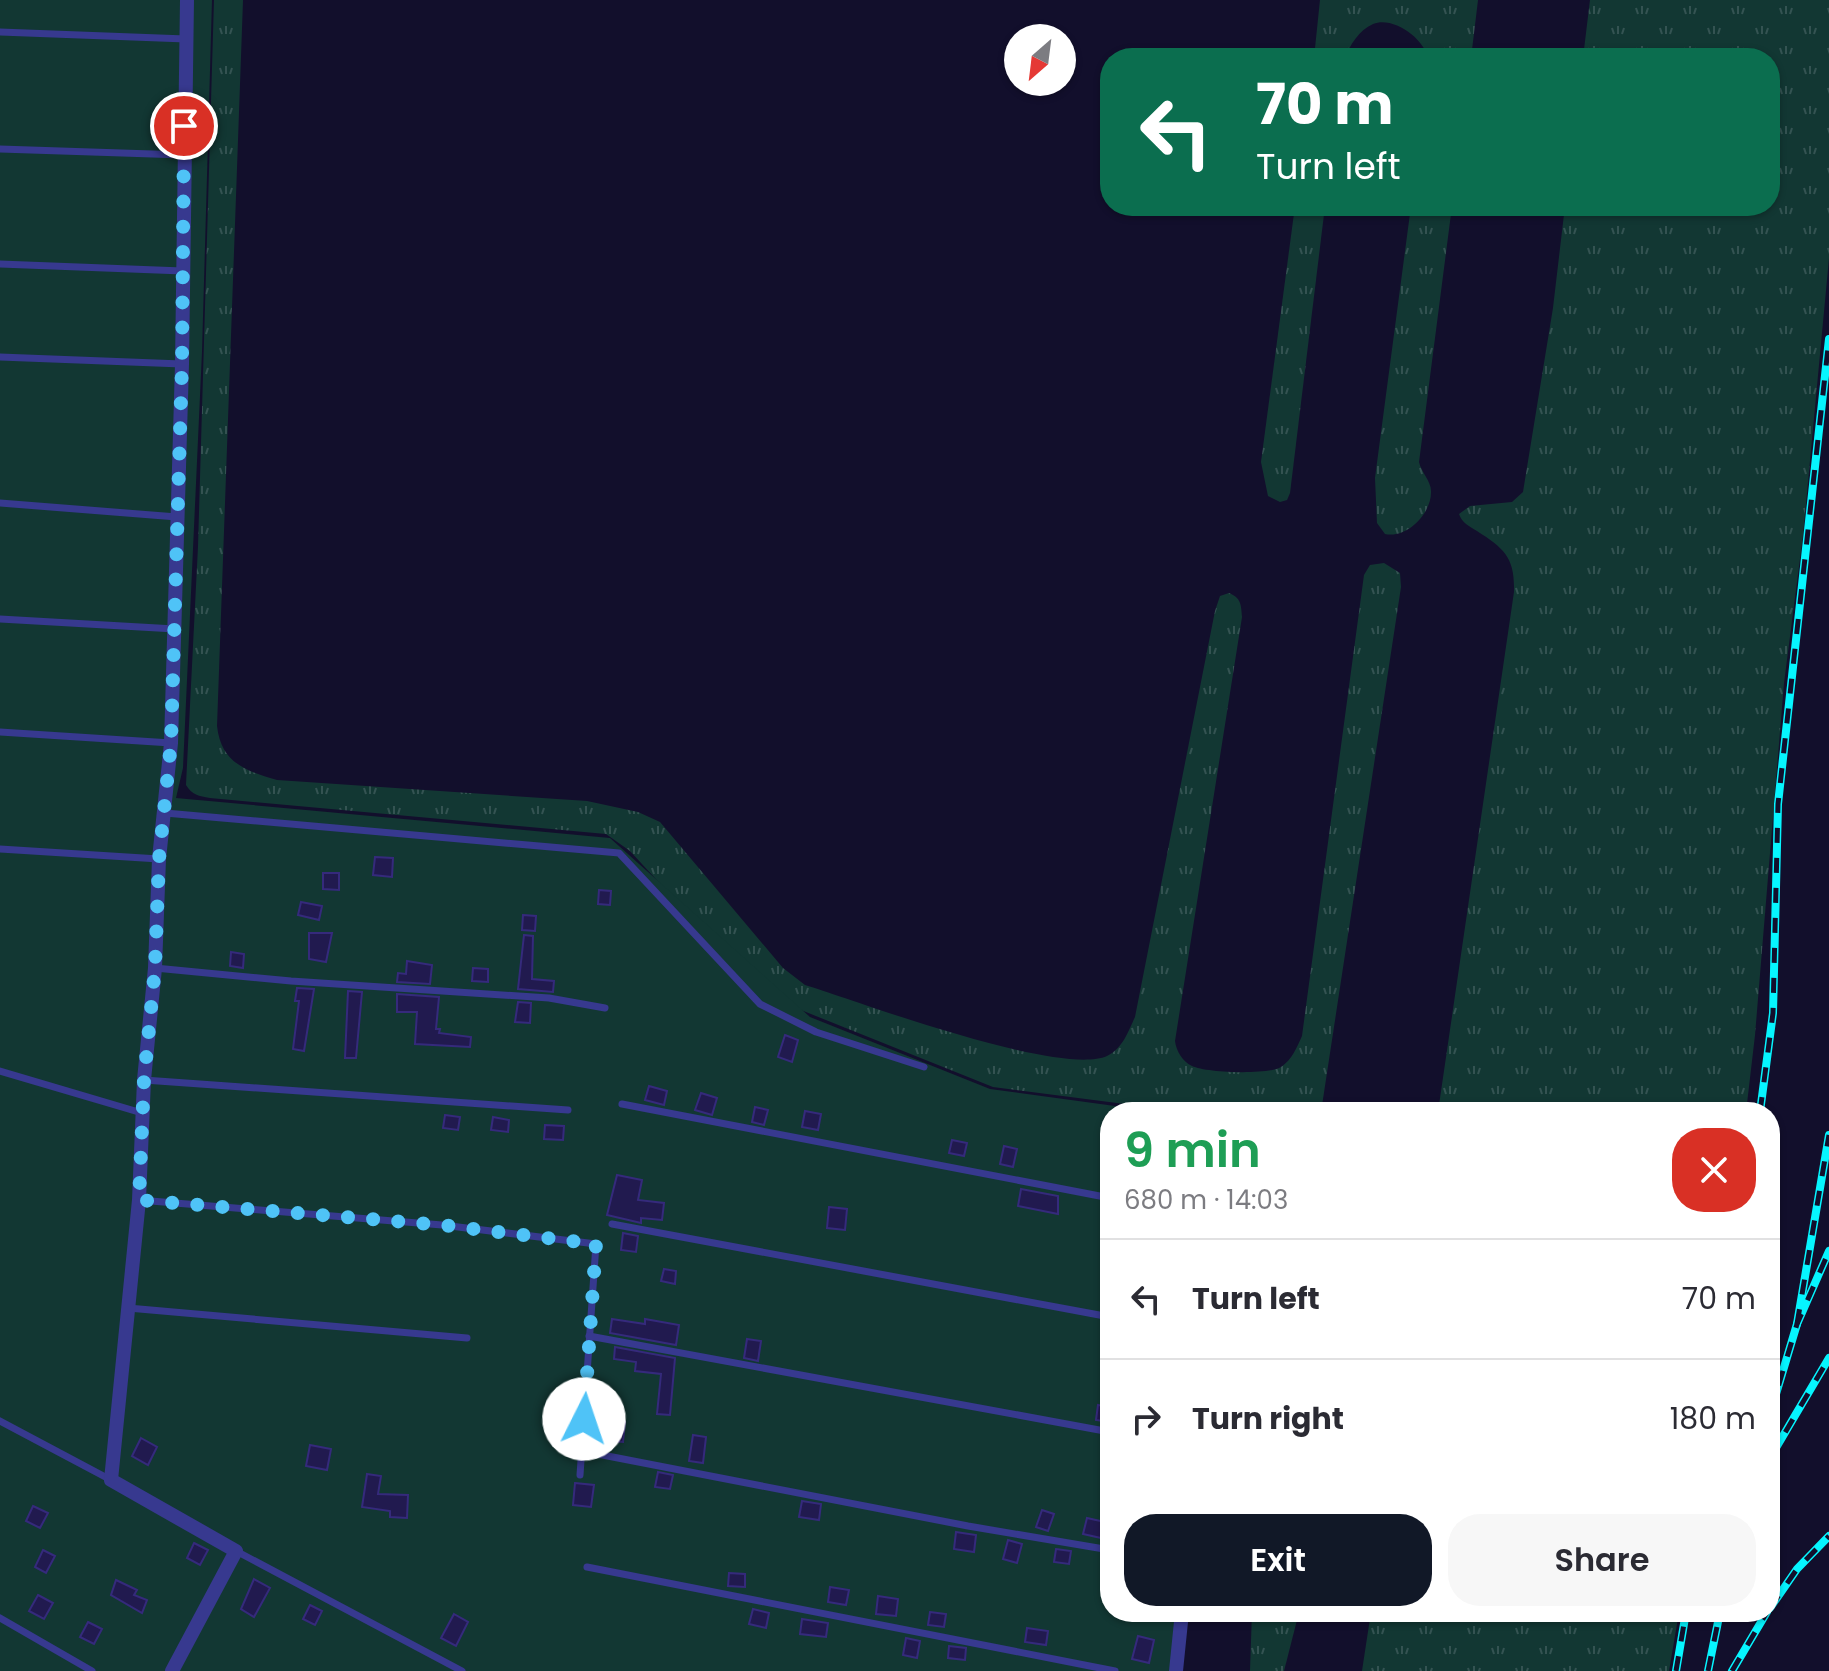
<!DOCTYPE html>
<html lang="en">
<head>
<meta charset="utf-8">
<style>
	:root { --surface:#fff; --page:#f7f7f7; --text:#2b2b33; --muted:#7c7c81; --line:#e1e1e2; --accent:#111827 }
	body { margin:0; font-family:Poppins,sans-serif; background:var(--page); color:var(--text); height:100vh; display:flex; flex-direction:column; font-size:30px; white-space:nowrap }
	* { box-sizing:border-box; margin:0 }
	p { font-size:26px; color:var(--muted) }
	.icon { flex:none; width:44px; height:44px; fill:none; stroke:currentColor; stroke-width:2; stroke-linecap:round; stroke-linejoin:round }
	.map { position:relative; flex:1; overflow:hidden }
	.drawer { position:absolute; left:1100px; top:1102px; width:680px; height:520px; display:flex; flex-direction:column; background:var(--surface); border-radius:32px; box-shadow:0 2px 6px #0004 }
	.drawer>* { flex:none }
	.banner { position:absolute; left:1100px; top:48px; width:680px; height:168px; border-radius:32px; box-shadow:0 2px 6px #0004; background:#0b6e4f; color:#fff; overflow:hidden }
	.needle { width:52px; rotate:208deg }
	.fabs { position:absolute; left:1004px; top:24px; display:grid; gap:16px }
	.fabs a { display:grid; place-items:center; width:72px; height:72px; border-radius:50%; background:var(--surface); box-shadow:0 2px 6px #0004; font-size:40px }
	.pin { position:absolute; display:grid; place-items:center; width:68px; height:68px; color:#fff; margin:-34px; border:4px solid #fff; border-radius:50%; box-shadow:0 2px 8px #0007 }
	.me { position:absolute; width:88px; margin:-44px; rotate:4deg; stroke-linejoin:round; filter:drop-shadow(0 0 6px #0008) }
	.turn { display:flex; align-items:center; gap:28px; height:168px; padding:0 24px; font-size:36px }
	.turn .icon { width:104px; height:104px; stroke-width:2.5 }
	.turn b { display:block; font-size:56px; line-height:68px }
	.round { display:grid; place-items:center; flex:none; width:84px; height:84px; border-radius:32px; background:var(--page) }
	.head { display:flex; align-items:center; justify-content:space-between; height:136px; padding:0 24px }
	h1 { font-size:48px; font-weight:600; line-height:60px; color:#1e9e55 }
	.button { display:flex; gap:16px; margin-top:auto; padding:16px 24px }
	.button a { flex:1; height:92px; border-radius:32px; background:var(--accent); color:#fff; font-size:32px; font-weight:600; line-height:92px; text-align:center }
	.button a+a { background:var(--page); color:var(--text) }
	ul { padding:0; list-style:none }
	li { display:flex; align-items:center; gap:24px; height:120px; padding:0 24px; border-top:2px solid var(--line) }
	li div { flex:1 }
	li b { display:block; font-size:30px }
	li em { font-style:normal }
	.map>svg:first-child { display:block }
</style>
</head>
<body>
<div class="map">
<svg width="1829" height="1671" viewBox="0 0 1829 1671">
	<defs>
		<pattern id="grass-tufts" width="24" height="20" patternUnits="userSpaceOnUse" patternTransform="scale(2)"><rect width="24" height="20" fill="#123733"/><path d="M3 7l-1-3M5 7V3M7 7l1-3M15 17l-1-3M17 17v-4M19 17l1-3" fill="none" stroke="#345352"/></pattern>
	</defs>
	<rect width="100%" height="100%" fill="#120f2c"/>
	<g fill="url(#grass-tufts)">
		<path d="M 214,0 L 243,0 L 217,726 C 221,763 246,771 277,780 L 587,801 L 638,812 L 660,822 L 783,968 L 805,985 C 860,1002 1060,1077 1107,1056 C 1123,1048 1128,1032 1135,1017 L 1215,611 L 1220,596 L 1229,593 C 1241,598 1241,604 1242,617 L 1175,1041 C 1176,1051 1183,1062 1192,1066 C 1206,1073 1269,1075 1281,1067 C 1292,1060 1297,1047 1302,1036 L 1364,575 L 1370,565 L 1384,563 L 1400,573 L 1401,587 L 1321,1112 L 1187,1112 L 993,1087 L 801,1010 L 749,980 L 630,851 L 606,834 L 210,798 C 199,796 192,795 186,785 L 198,547 Z"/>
		<path d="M 1320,0 L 1478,0 L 1471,58 L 1428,58 C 1424,39 1394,16 1373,24 C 1359,30 1350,45 1345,58 L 1314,58 Z"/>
		<path d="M 1590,0 L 1829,0 L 1829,258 L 1803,535 L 1784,683 L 1755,1035 L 1746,1112 L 1438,1112 L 1514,592 C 1515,558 1505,549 1477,531 C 1469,526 1462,523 1459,514 L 1470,506 L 1512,502 L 1523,492 L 1553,308 L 1565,206 L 1770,206 L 1770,58 L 1583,58 Z"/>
		<polygon points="1295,206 1325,206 1290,493 1287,500 1280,502 1268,496 1261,462"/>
		<path d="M 1411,206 L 1452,206 L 1419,462 C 1421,472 1431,481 1431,491 C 1432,513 1407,539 1385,534 L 1377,523 L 1375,478 Z"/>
		<polygon points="1252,1612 1299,1612 1284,1671 1250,1671"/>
		<polygon points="1371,1612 1679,1612 1669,1671 1362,1671"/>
	</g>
	<polygon fill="#123733" points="0,0 212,0 202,352 183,768 176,798 610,838 810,1017 990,1089 1159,1112 1110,1112 1110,1612 1186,1612 1176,1671 0,1671"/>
	<g fill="#211a4f" stroke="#352a7c" stroke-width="2">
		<polygon points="375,857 393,858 392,877 373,875"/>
		<polygon points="323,873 339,873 339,890 323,889"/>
		<polygon points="599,890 611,891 610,905 598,904"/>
		<polygon points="301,902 322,906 319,920 298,915"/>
		<polygon points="523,915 536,916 535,931 522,930"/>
		<polygon points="309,933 332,933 326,962 309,959"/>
		<polygon points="524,935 533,936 532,979 554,981 553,992 518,989"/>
		<polygon points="231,952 244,954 243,968 230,966"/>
		<polygon points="407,961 432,965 430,984 397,982 398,973 406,974"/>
		<polygon points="473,968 488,969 488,982 472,981"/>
		<polygon points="297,988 314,989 304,1051 293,1049 299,1001 295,1001"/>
		<polygon points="348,991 362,992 356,1058 345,1058"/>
		<polygon points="397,994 439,997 436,1029 440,1029 439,1033 471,1037 470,1047 415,1044 417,1012 397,1012"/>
		<polygon points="518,1002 531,1003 530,1023 515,1022"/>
		<polygon points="785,1035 798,1040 792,1062 778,1057"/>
		<polygon points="649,1086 667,1091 664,1105 645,1100"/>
		<polygon points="701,1093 717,1098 712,1115 695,1110"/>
		<polygon points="755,1107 768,1110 764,1125 752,1122"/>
		<polygon points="805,1111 821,1114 818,1130 802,1127"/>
		<polygon points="445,1115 460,1117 458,1130 443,1128"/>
		<polygon points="493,1117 509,1120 508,1132 491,1130"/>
		<polygon points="545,1125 564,1126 563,1140 544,1139"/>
		<polygon points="952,1140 967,1143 964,1156 949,1153"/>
		<polygon points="1004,1146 1017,1149 1013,1167 1000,1164"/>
		<polygon points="617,1175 642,1180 638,1200 664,1203 662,1220 641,1218 641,1223 607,1215"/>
		<polygon points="1021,1189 1058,1196 1058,1214 1018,1206"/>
		<polygon points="829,1207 847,1209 845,1230 827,1228"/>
		<polygon points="623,1233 638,1236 636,1252 621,1250"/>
		<polygon points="664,1269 676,1271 675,1284 661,1281"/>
		<polygon points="612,1319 645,1324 645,1319 679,1325 676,1345 610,1333"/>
		<polygon points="747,1339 761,1341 758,1361 744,1358"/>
		<polygon points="615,1347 675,1358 670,1415 657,1414 661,1374 635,1371 636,1362 614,1359"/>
		<polygon points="1098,1405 1110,1407 1110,1422 1096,1420"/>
		<polygon points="612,1421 625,1422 623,1442 610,1441"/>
		<polygon points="693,1435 706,1437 703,1463 689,1461"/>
		<polygon points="141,1438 157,1447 148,1465 132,1456"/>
		<polygon points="310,1445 331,1449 327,1470 306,1466"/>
		<polygon points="658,1472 673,1475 670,1489 655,1487"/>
		<polygon points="367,1474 381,1476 378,1494 408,1495 407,1518 390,1517 390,1511 362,1507"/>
		<polygon points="575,1483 594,1485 591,1507 573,1505"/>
		<polygon points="802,1501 821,1504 819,1520 799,1517"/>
		<polygon points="33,1506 48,1513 40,1528 26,1521"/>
		<polygon points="1042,1510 1054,1514 1048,1531 1036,1527"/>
		<polygon points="1087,1518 1105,1522 1101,1538 1083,1534"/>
		<polygon points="956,1532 976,1535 974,1552 954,1549"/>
		<polygon points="1008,1540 1022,1544 1017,1563 1003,1559"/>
		<polygon points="194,1543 208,1550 200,1565 187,1558"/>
		<polygon points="1056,1549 1071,1551 1069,1564 1054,1562"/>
		<polygon points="43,1550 55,1556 46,1573 35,1567"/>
		<polygon points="729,1573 745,1574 745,1587 728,1586"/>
		<polygon points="254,1579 270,1588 254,1617 241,1609"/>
		<polygon points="116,1580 137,1590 134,1595 147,1600 142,1613 111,1595"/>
		<polygon points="830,1587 849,1590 846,1605 828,1602"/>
		<polygon points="38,1595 53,1603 44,1619 29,1611"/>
		<polygon points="878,1596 898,1599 896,1616 876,1614"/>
		<polygon points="310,1605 322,1611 315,1625 303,1619"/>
		<polygon points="753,1609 769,1613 766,1628 749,1624"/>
		<polygon points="930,1612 946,1614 944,1627 928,1625"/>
		<polygon points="454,1614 468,1622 456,1646 441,1638"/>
		<polygon points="802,1619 828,1623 826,1637 800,1634"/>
		<polygon points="88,1622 102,1629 94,1644 80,1637"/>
		<polygon points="1027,1628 1048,1631 1046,1645 1025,1642"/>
		<polygon points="1138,1636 1154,1640 1149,1663 1132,1659"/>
		<polygon points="906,1638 920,1641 917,1658 903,1655"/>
		<polygon points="949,1646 966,1648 965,1660 948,1658"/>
	</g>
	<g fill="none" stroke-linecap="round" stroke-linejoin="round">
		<g stroke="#37398f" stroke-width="7">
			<polyline points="0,32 186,39"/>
			<polyline points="0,149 183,155"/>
			<polyline points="0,264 183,271"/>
			<polyline points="0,357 182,364"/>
			<polyline points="0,503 177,517"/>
			<polyline points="0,619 175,629"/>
			<polyline points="0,732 171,743"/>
			<polyline points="165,813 619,853 760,1004 816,1032 924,1067"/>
			<polyline points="0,849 159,859"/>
			<polyline points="155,968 291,981 549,998 605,1008"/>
			<polyline points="0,1071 142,1113"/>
			<polyline points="144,1080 568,1110"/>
			<polyline points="622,1104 1110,1198"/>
			<polyline points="139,1200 442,1225 596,1244 580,1475"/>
			<polyline points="612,1224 1110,1317"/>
			<polyline points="128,1308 467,1338"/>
			<polyline points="589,1336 1110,1432"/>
			<polyline points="0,1421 111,1480"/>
			<polyline points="587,1452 968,1526 1110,1550"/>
			<polyline points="236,1551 462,1671"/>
			<polyline points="587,1567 1115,1671"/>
			<polyline points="0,1618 92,1671"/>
		</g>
		<g stroke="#37398f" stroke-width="14">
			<polyline points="172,1671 236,1551 111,1480 139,1200 144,1080 155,968 159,859 171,743 182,364 187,0"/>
			<polyline points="1176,1671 1182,1612"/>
		</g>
		<defs>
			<g id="rail">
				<polyline points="1760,1112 1773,1013 1778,804 1829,339"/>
				<polyline points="1797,1324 1829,1135"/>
				<polyline points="1770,1414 1797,1324 1829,1251"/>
				<polyline points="1770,1458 1829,1358"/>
				<polyline points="1770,1608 1797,1569 1829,1536"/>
				<polyline points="1676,1671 1686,1612"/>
				<polyline points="1708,1671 1720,1612"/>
				<polyline points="1732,1671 1767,1612"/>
			</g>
		</defs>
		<use href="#rail" stroke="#06f5ff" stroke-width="8"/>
		<use href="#rail" stroke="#120f2c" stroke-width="5" stroke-dasharray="15" stroke-linecap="butt"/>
	</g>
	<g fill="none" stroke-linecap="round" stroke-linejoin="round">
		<polyline stroke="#4fc3f7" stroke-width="14" stroke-dasharray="0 25.2" points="184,126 182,364 171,743 159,859 155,968 144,1080 139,1200 442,1225 596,1244 584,1419"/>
	</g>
</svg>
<div class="fabs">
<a><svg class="needle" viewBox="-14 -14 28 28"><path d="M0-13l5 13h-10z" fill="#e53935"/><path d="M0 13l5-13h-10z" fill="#7c7c81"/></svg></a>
</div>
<div class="pin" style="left:184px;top:126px;background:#d93025"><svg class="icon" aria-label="arrive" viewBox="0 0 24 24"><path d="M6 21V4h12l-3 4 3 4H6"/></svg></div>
<svg class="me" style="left:584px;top:1419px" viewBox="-20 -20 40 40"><circle r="19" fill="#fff"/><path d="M0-13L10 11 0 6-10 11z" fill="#4fc3f7"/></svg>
<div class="banner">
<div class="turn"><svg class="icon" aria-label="left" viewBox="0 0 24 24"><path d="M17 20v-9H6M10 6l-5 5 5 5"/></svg><div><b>70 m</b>Turn left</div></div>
</div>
<section class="drawer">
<div class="head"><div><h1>9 min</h1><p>680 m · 14:03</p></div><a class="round" style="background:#d93025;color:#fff"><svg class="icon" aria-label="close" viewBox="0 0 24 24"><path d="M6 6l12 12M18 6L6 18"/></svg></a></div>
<ul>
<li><svg class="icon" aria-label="left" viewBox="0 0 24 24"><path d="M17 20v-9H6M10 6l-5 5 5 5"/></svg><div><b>Turn left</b></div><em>70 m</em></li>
<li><svg class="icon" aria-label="right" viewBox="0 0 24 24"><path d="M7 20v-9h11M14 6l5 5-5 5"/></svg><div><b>Turn right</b></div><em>180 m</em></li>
</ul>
<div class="button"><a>Exit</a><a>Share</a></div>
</section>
</div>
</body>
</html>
